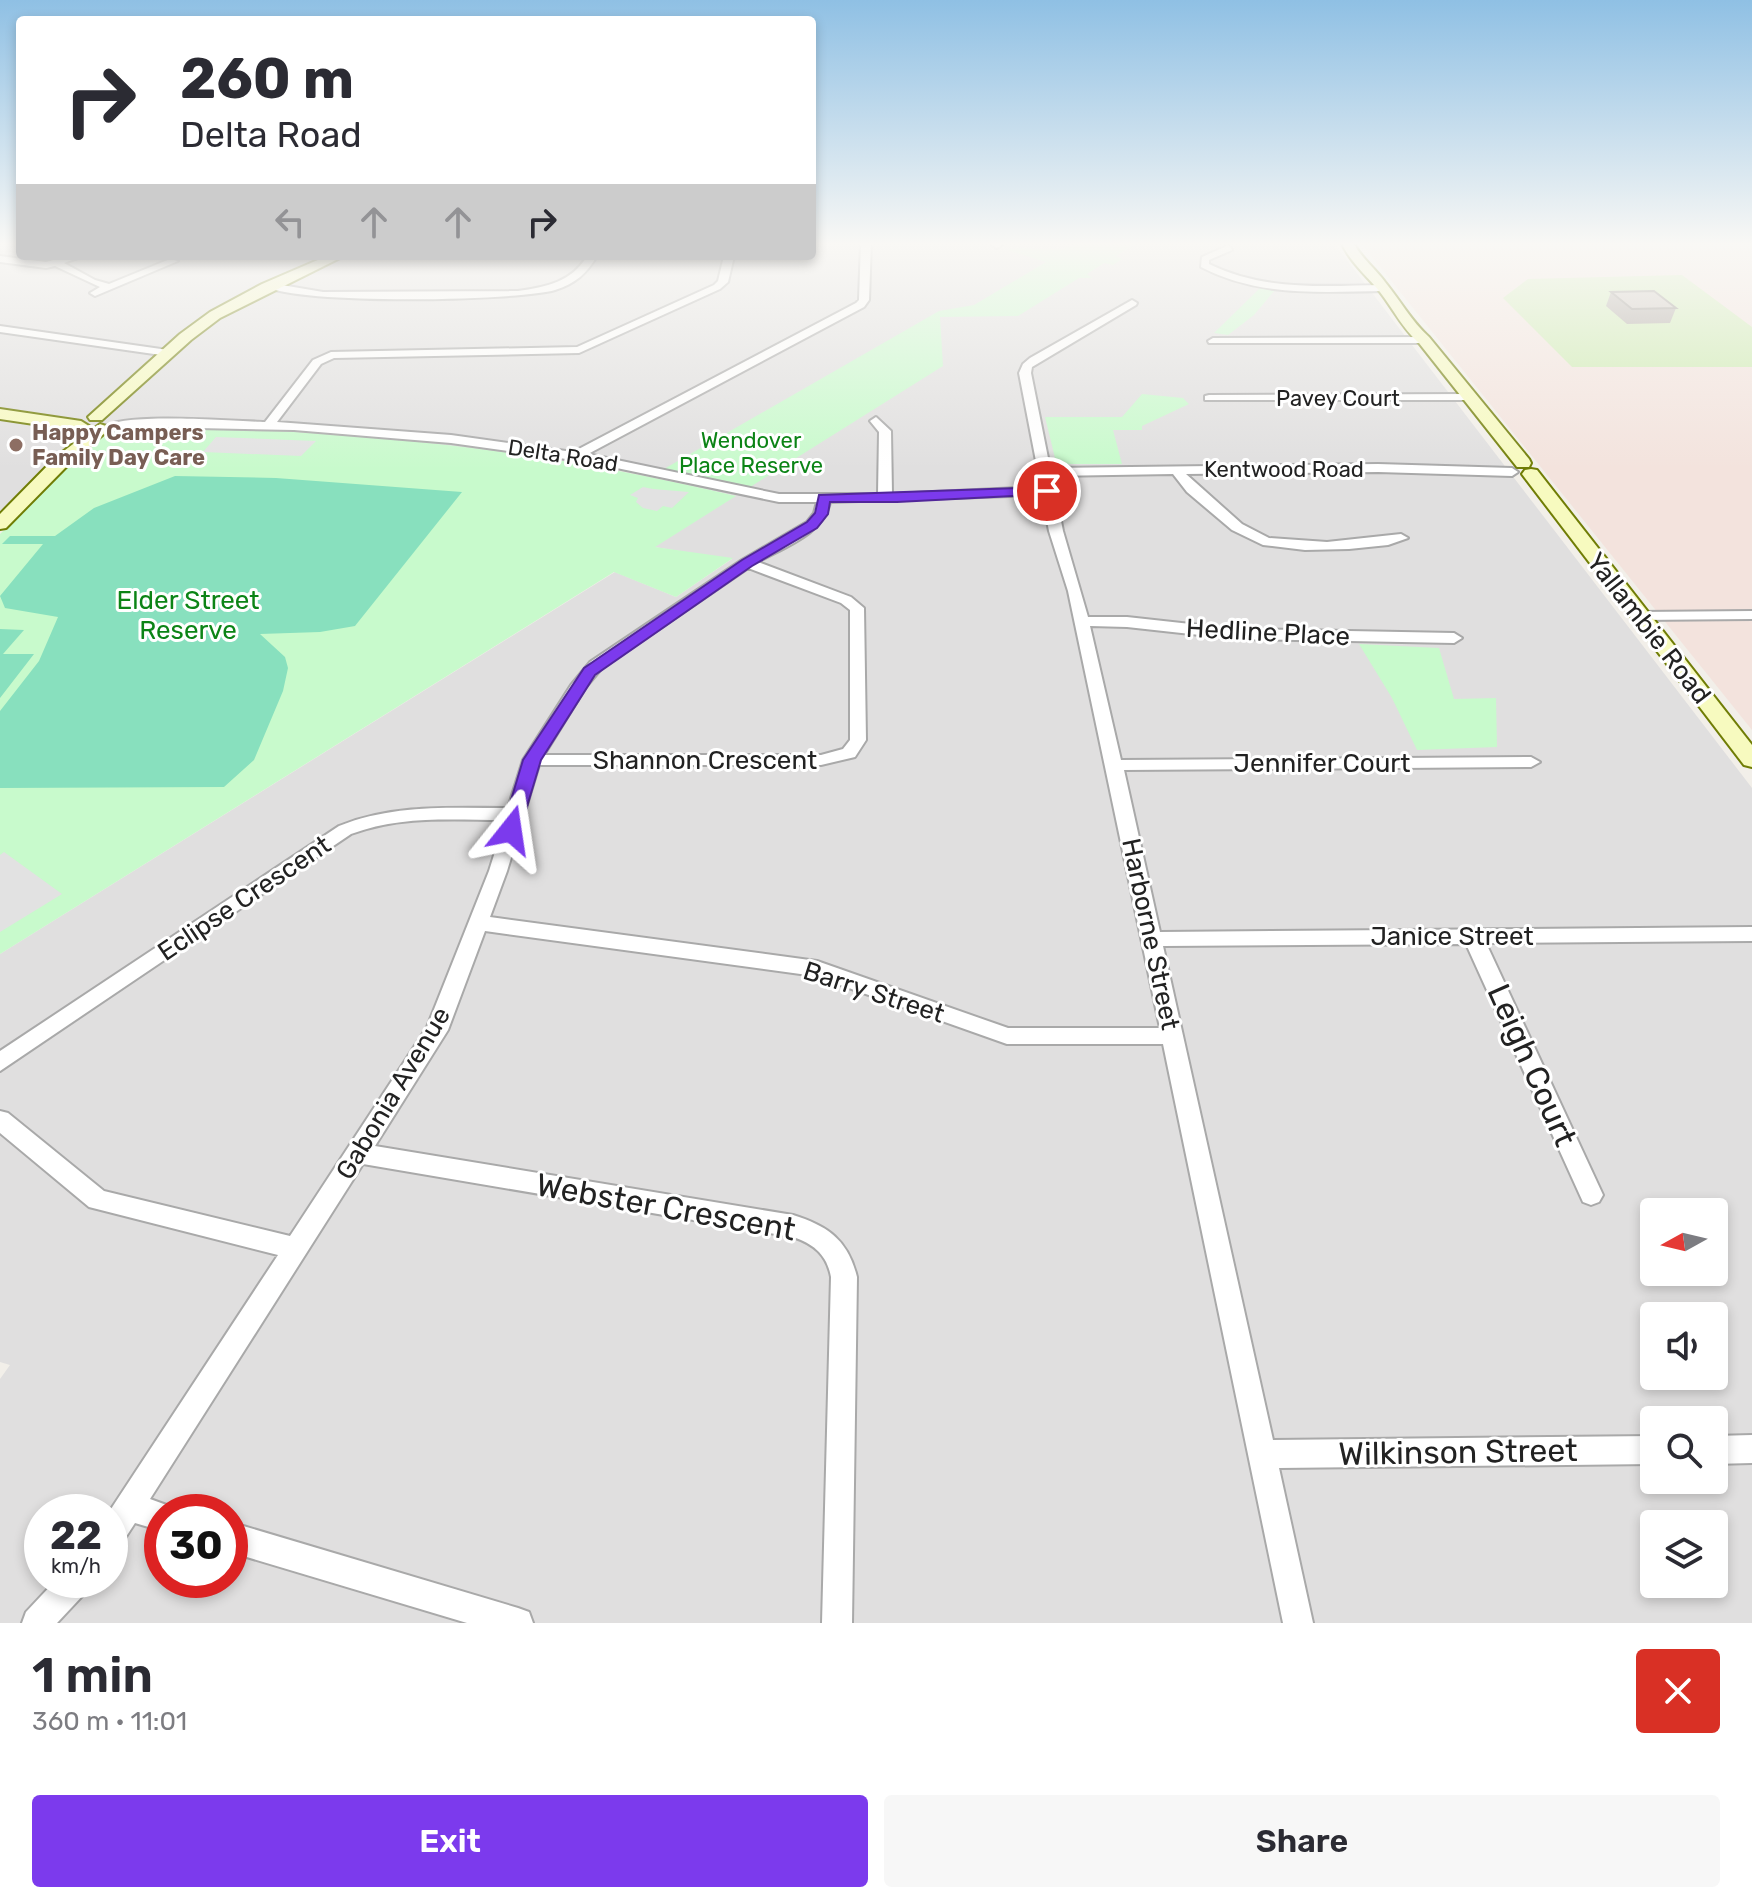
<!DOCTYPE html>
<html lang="en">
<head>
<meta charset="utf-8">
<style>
	:root { --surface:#fff; --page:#f7f7f7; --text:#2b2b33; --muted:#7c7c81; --accent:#7c3aed }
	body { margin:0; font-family:Rubik,sans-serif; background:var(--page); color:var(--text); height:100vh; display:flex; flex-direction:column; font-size:30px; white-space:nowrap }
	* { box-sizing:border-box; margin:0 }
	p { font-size:26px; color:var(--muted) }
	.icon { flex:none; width:44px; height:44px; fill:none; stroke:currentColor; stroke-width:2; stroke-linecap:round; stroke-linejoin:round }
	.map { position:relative; height:1623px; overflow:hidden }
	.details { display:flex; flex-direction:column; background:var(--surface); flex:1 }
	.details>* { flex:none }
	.guide { position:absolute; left:16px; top:16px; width:800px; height:244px; border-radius:8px; box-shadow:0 4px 12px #0003; background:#fff; color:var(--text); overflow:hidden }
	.needle { width:52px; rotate:262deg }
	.buttons { position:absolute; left:1640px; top:1198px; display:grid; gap:16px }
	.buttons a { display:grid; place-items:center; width:88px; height:88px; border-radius:8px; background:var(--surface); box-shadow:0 4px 12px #0003; font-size:40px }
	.speed { position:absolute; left:24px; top:1494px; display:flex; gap:16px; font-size:40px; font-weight:700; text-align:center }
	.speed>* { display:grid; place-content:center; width:104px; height:104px; border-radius:50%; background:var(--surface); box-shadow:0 4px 12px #0003; line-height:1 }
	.speed small { font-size:20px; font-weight:400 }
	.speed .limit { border:12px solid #d22; background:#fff; color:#111 }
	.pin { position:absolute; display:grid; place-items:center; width:68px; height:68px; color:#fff; margin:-34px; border:4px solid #fff; border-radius:50%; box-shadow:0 2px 8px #0007 }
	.me { position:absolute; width:88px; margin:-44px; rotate:15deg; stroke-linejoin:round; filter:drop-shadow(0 0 6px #0008) }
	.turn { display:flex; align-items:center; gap:28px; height:168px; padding:0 32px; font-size:36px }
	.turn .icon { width:104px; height:104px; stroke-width:2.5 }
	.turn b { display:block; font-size:56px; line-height:68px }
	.lanes { display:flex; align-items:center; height:76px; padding:0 32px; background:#0003; justify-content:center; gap:40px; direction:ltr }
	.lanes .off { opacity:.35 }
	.round { display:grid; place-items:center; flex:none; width:84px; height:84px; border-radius:8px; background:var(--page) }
	.summary { display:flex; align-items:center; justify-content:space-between; height:136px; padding:0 32px }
	h1 { font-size:48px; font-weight:600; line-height:60px }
	.button { display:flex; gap:16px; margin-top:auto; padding:16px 32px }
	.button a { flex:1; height:92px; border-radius:8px; background:var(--accent); color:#fff; font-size:32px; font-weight:600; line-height:92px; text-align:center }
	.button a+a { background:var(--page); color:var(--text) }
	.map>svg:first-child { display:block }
</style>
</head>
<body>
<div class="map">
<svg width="1752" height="1623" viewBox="0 0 1752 1623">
	<rect width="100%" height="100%" fill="#f2efe9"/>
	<path fill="#e0dfdf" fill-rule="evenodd" d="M 0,242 L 20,242 L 20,256 L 812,256 L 812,242 L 1333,242 L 1752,788 L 1752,1623 L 0,1623 L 0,1379 L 10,1365 L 0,1362 L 0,954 L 615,572 L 676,597 L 732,559 L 654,547 L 735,496 L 620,469 L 120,428 L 91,433 L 78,432 L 76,438 L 0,514 ZM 1654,1212 L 1714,1212 L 1714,1272 L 1654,1272 ZM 1654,1316 L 1714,1316 L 1714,1376 L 1654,1376 ZM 1654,1420 L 1714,1420 L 1714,1480 L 1654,1480 ZM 42,1512 L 110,1512 L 110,1580 L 42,1580 ZM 162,1512 L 230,1512 L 230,1580 L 162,1580 ZM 1654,1524 L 1714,1524 L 1714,1584 L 1654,1584 Z"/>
	<polygon fill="#f3e3dd" points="1360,242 1752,242 1752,730"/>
	<polygon fill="#cdebb0" points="1682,275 1752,327 1752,367 1572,367 1503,298 1528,279"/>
	<g fill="#c8facc">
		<path d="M 1080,242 L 1138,242 L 1116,256 L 1122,259 L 1113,265 L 1104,263 L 1087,274 L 1092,278 L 1079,278 L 1018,316 L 940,317 L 943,366 L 747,489 L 664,469 L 939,311 L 974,305 L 1046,262 L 1007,250 C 1034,243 1054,257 1080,242 Z"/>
		<polygon points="1260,288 1275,290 1254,315 1228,335 1214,333"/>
		<polygon points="1142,394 1183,398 1189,404 1142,426 1142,430 1113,430 1122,464 1068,464 1055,458 1045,417 1122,417"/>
		<path d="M 180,427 C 373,432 549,451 736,496 L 655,547 L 733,558 L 676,597 L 614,572 L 0,954 L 0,534 L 101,434 L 126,428 Z"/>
		<polygon points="1359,644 1439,648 1454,699 1496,698 1497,747 1417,750 1392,698"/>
	</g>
	<g fill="#88e0be">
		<polygon points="175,476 276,478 462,492 355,626 320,632 260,634 285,657 288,668 283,691 254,760 224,787 0,788 0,711 39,661 58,617 5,608 0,596 43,544 2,544 10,536 55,536 94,508"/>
		<polygon points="0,629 24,630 3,654 34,654 0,698"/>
	</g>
	<g fill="#e2e2e2">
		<polygon points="216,437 316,441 301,456 203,452"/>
		<polygon points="643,487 653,489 689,492 672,508 663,506 657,511 643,508 636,502 638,498 630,495"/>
		<polygon points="4,852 62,894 0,932 0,855"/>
	</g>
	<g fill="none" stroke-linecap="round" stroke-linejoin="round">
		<defs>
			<g id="street">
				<path d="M 861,242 L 871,242 L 869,300 L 864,307 L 588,454 L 779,494 L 878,494 L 879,432 L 870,421 L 876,417 L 891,431 L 892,494 L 1041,487 L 1019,373 L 1023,364 L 1030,358 L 1132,300 L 1137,303 L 1136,305 L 1032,367 L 1031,373 L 1050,468 L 1378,464 L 1512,468 L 1518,472 L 1512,476 L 1378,472 L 1186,474 L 1242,524 L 1269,538 L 1327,542 L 1401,534 L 1408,538 L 1388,545 L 1349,549 L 1305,550 L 1263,545 L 1232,530 L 1187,492 L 1173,474 L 1052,476 L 1063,531 L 1088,617 L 1127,617 L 1236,629 L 1454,633 L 1462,638 L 1454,643 L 1236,639 L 1127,627 L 1090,626 L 1121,760 L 1531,757 L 1540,762 L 1531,767 L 1124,770 L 1160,932 L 1752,927 L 1752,941 L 1486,943 L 1603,1195 L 1599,1202 L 1591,1205 L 1583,1202 L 1466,944 L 1163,946 L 1273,1440 L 1654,1436 L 1654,1464 L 1279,1468 L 1313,1623 L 1283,1623 L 1163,1044 L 1007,1044 L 815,976 L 485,931 L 448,1030 L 375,1146 L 793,1215 C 828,1226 848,1240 857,1277 L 852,1623 L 822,1623 L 831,1277 C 827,1255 814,1244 793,1237 L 363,1164 L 150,1499 L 172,1507 L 174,1512 L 162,1512 L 162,1531 L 135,1523 L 120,1546 L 110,1551 L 109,1512 L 278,1255 L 89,1207 L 0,1133 L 0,1111 L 8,1113 L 104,1191 L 290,1236 L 427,1027 L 489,871 L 505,820 C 452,820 401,815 351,834 L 0,1071 L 0,1051 L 339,826 C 394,804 450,808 508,808 L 523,760 L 571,685 L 590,662 L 742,560 L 807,522 L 814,513 L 817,502 L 779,502 L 588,462 L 451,443 L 294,430 L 150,427 L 109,431 L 103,427 C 125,412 233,421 265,422 L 313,360 L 331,352 L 577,347 L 714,285 L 718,281 L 724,256 L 734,256 L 728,282 L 720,289 L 579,353 L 334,358 L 321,364 L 277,422 L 451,435 L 573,452 L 856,303 L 859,300 ZM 1042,495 L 1049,531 L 1068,591 L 1160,1028 L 1008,1028 L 817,961 L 490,917 L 507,871 L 539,765 L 821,765 L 855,757 L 866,740 L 864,608 L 851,597 L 758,562 C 784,547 824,534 830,502 ZM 748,568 L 841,603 L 850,610 L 850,740 L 843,749 L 821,755 L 544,755 L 586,687 L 602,668 Z"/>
				<polygon points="995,242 1005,242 997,248 992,245"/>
				<path d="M 1229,245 L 1232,250 L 1209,260 L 1209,264 C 1264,291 1323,286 1383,285 L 1388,288 L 1383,291 C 1320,292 1258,297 1201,267 L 1202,257 Z"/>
				<polygon points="0,256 46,262 68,256 83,256 64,263 95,280 109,284 170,259 178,261 95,296 90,293 100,287 55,266 46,268 0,262"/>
				<path d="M 587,256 L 597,256 C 587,273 575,284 555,290 C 517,301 296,305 265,286 L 270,283 L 323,292 L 518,291 C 546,287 572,282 587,256 Z"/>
				<polygon points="0,326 168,350 173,353 168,356 0,332"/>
				<polygon points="1213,338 1424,337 1429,340 1424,343 1209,343 1208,341"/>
				<polygon points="1209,395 1468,394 1474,397 1468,400 1205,400 1205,396"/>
				<polygon points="1752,611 1752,619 1639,620 1632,616 1639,612"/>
				<polygon points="1752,1435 1752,1463 1714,1464 1714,1436"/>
				<polygon points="230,1522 518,1608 529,1612 533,1623 467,1623 230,1552"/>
				<polygon points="56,1580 91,1580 87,1591 57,1623 22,1623 26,1612"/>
			</g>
			<g id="secondary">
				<path d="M 1341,242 L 1353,242 C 1361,258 1374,267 1385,282 C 1400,300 1411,321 1429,337 L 1529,459 L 1531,463 L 1529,467 L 1517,467 L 1419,343 C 1402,328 1394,310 1380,292 C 1366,275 1350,262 1341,242 Z"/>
				<polygon points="327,256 344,256 220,318 191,340 102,420 90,420 88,417 180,334 210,312 262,284"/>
				<polygon points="0,409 81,421 89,426 81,431 0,419"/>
				<polygon points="100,424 106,426 106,432 69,464 6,528 0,529 0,514 57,456"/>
				<polygon points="1531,469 1537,470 1752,745 1752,767 1744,765 1525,478 1522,474 1525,470"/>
			</g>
		</defs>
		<use href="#street" stroke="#a9a9a9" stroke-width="4"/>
		<use href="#secondary" stroke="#707d05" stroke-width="4"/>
		<use href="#street" fill="#fff" fill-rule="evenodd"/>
		<use href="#secondary" fill="#f7fabf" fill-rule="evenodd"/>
	</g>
	<polygon fill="#aba49e" points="1611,292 1676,308 1670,323 1627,324 1606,306"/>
	<polygon fill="#c7bfb8" stroke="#8b8681" stroke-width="2" points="1654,291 1676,308 1632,309 1611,292"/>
	<linearGradient id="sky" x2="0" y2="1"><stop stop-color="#8fc0e4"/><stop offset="0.52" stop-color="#f9f8f5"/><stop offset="1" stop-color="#f9f8f5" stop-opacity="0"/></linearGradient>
	<rect width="1752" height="469" fill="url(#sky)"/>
	<polygon fill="#7c3aed" stroke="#51269a" stroke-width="2" points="1047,487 1052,488 1052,494 897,502 830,502 828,514 817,528 752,566 595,675 541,760 520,830 511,836 504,835 502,830 523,760 584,668 742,560 807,522 815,513 819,495"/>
	<circle fill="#8d6e63" stroke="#fff" stroke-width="3" cx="16" cy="445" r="8"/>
	<g text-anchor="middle" stroke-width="6" stroke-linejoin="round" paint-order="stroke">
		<g font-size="22" fill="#222" stroke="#fff">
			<text x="1338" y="406">Pavey Court</text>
			<text transform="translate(563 455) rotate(9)" y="8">Delta Road</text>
			<text x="1284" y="477">Kentwood Road</text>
		</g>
		<g font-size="22" font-weight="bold" fill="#785e54" stroke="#fff" text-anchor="start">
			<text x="32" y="440">Happy Campers<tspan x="32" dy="25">Family Day Care</tspan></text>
		</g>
		<g font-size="22" fill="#0c8416" stroke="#fff">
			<text x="751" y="448">Wendover<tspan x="751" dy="25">Place Reserve</tspan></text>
		</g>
		<g font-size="26" fill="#0c8416" stroke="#fff">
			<text x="188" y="609">Elder Street<tspan x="188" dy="30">Reserve</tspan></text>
		</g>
		<g font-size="26" fill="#222" stroke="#fff">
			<text transform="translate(1649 628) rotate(52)" y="9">Yallambie Road</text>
			<text transform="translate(1268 632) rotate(3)" y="9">Hedline Place</text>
			<text x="705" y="769">Shannon Crescent</text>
			<text x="1322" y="772">Jennifer Court</text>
			<text transform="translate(244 898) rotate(-34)" y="9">Eclipse Crescent</text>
			<text transform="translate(1151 934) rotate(78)" y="9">Harborne Street</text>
			<text x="1452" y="945">Janice Street</text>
			<text transform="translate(874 992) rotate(18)" y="9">Barry Street</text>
			<text transform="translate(393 1093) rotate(-59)" y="9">Gabonia Avenue</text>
		</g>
		<g font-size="32" fill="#222" stroke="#fff">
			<text transform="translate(1532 1065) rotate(66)" y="11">Leigh Court</text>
			<text transform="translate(666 1207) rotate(10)" y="11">Webster Crescent</text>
			<text transform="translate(1458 1452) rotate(-1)" y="11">Wilkinson Street</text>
		</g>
	</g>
</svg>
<div class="buttons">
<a><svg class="needle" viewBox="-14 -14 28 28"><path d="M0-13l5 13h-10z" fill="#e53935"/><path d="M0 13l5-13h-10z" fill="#7c7c81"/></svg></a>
<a><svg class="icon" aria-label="sound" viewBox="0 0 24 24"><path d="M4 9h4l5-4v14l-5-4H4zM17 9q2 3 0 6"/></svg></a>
<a><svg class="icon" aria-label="search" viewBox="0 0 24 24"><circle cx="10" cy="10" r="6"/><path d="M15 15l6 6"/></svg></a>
<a><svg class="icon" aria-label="layers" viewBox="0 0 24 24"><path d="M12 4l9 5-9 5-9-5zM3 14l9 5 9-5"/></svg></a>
</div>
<div class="speed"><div>22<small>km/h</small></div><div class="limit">30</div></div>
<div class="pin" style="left:1047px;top:491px;background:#d93025"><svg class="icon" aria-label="arrive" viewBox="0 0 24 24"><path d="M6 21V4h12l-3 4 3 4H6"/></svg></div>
<svg class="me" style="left:511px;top:830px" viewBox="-20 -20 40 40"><path d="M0-17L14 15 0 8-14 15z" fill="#7c3aed" stroke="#fff" stroke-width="4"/></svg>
<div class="guide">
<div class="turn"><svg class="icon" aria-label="right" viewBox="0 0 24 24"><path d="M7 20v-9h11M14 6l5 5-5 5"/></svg><div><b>260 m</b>Delta Road</div></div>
<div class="lanes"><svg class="icon off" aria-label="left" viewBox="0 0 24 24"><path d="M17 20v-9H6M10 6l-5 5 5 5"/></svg><svg class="icon off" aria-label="ahead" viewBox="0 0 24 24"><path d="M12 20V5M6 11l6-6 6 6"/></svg><svg class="icon off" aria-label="ahead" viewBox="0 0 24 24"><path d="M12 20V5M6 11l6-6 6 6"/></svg><svg class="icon" aria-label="right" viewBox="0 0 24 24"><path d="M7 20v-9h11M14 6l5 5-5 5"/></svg></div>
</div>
</div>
<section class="details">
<div class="summary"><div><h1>1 min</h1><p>360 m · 11:01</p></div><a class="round" style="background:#d93025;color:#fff"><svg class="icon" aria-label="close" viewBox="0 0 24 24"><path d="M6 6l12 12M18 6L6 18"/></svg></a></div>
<div class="button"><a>Exit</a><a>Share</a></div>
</section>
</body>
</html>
